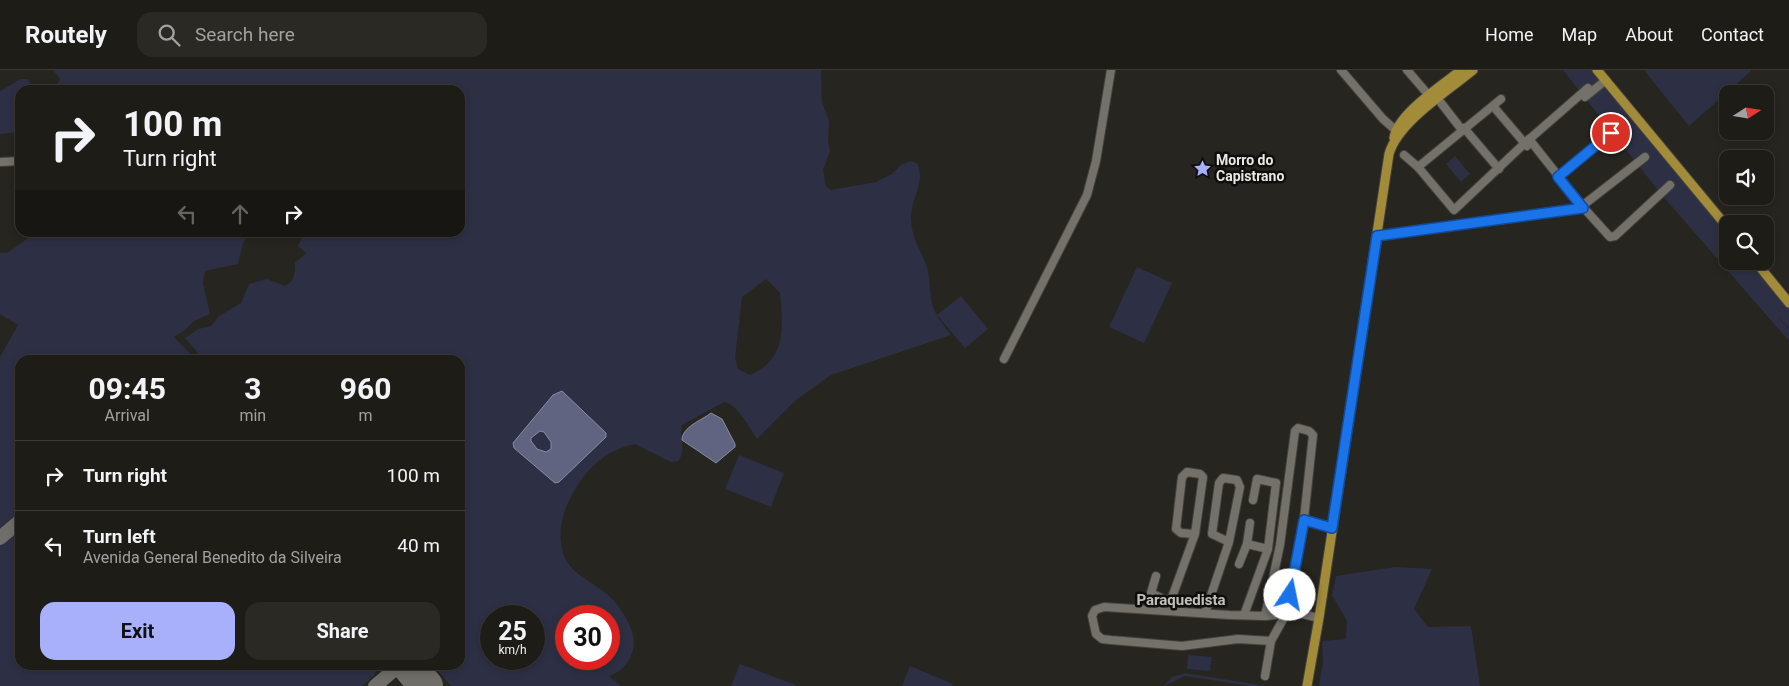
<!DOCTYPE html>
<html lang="en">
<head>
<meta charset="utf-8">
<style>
	:root { --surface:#1d1c17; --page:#2a2924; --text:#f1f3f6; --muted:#a0a1a1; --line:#3b3a36; --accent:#a8b0fc }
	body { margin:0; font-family:Roboto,sans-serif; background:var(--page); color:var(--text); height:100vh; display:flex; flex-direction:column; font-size:19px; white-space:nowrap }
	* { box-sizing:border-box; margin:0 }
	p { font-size:16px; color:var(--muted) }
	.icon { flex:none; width:28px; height:28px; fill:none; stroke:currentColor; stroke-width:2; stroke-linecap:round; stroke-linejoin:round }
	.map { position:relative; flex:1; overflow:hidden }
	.side { position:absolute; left:15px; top:285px; width:450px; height:315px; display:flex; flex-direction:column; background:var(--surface); border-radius:15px; box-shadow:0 2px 8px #0003,0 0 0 1px var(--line) }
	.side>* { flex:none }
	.banner { position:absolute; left:15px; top:15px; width:450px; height:152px; border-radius:15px; box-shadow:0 2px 8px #0003,0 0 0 1px var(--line); background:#1d1c17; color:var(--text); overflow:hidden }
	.needle { width:32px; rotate:78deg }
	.controls { position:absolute; left:1719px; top:15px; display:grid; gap:10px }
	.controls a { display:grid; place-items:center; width:55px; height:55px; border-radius:10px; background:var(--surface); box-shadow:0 2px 8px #0003,0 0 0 1px var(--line); font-size:25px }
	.speed { position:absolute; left:480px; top:535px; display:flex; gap:10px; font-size:25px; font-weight:700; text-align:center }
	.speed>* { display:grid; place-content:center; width:65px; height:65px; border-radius:50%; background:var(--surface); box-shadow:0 2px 8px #0003,0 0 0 1px var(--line); line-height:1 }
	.speed small { font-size:12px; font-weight:400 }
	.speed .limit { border:8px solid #d22; background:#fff; color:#111 }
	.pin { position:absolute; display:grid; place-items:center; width:42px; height:42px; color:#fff; margin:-21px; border:2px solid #fff; border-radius:50%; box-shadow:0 1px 5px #0007 }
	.me { position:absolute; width:55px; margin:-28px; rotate:11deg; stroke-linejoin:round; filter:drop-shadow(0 0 4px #0008) }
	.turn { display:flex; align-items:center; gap:18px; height:105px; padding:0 25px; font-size:22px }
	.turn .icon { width:65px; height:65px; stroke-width:2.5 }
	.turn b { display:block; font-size:35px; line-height:42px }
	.lanes { display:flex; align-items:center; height:48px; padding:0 25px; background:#0003; justify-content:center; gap:25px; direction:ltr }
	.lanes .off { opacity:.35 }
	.eta { display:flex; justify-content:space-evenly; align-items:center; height:85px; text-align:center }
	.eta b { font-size:30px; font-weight:700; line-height:35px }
	.cta { display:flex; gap:10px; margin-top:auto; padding:10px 25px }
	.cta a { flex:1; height:58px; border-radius:15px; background:var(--accent); color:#111; font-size:20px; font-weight:700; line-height:58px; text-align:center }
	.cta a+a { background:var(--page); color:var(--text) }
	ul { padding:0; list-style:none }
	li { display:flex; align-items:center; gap:15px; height:70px; padding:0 25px; border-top:1px solid var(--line) }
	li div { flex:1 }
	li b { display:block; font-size:19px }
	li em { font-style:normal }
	header { display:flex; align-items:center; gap:30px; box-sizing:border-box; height:70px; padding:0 25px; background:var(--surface); border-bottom:1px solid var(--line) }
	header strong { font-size:24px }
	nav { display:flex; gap:28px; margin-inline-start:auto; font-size:18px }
	.search { width:350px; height:45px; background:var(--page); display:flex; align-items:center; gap:12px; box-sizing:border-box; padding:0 18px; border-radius:15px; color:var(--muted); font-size:19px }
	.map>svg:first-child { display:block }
</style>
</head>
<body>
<header>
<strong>Routely</strong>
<div class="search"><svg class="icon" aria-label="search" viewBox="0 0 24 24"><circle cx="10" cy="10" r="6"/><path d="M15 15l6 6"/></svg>Search here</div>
<nav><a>Home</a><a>Map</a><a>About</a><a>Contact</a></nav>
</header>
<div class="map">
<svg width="1789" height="616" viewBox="0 0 1789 616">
	<rect width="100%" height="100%" fill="#27251f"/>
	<g fill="#2d2f44" fill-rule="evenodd">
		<path d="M 53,0 L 821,0 L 822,32 L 829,51 L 828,71 L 830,81 L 823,100 L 826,116 L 831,120 L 876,112 L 892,104 L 901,95 L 910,91 L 917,93 C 926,112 912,126 911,146 C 911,171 922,180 928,201 C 930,210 929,219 931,228 C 933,243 942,253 951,265 L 831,305 L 796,330 L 757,369 C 749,357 738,335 724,332 L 682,355 C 679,366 687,381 678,391 L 671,392 L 635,374 C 609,379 589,396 576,418 C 563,439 556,461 564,486 C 571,503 590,511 603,521 C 614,529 623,541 629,554 C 633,563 636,573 632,583 C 627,595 621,602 609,606 L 621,616 L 451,616 L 433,595 L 460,595 L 460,290 L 20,290 L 20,445 L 0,463 L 0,287 L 18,255 L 0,244 L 0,183 L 7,183 L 35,163 L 113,163 L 118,168 L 125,162 L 250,163 L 243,173 L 238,194 L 205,201 L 203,213 L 210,244 L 194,251 L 185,260 L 174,267 L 194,288 L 198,283 L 185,268 L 198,259 L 211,256 L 219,246 L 241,233 L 249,214 L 267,209 L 285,216 C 295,211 295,203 295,193 L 306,183 L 298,176 L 304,163 L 460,162 L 460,20 L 54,20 L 60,9 ZM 766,209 L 780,223 C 783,257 787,289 750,305 L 738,299 L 735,288 L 742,227 ZM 491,546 L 534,546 L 534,589 L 491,589 ZM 566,546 L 609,546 L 609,589 L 566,589 Z"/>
		<polygon points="1563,0 1596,0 1727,159 1728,191 1754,191 1789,233 1789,259 1774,241 1789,260 1789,271 1661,124"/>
		<polygon points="1644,0 1750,0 1751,1 1689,56"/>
		<polygon points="21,9 28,9 33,20 20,20 20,62 0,64 0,21"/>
		<polygon points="1455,86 1470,104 1461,112 1446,94"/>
		<polygon points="1137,197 1172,213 1144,273 1109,257"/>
		<polygon points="961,226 988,259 965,278 937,245"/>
		<polygon points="739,385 784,403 771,437 725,419"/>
		<polygon points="20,456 20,595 378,596 374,606 362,616 0,616 0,474"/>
		<polygon points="1395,497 1432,499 1414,539 1428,557 1471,556 1480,616 1319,616 1323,592 1322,571 1346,569 1347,551 1332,525 1336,506"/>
		<polygon points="1188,585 1212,587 1210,601 1187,599"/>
		<polygon points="740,594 798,616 731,616"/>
		<polygon points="910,596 953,614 952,616 902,616"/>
		<polygon points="1185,603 1260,615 1266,616 1250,616 1185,606 1164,616 1172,607"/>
	</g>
	<g fill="#606481" stroke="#898c9f" fill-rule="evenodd">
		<path d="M 562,321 L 606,363 L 606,367 L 559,412 L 555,413 L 514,378 L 513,373 L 553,325 ZM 540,361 L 544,362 L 551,372 L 551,379 L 546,382 L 537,379 L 531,371 L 531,368 Z"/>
		<path d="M 711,343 L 722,349 L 735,374 L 735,377 L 716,393 L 682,370 C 682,357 702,350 711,343 Z"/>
	</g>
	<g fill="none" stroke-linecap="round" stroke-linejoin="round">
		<g stroke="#706e69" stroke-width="14">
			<polyline points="0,468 20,451"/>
			<polyline points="375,616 400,595"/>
		</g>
		<polyline stroke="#706e69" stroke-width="34" points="408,595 426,616"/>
		<defs>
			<g id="minor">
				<polyline points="1341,0 1383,49 1400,64"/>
				<polyline points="1407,0 1432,29"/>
				<polyline points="1585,27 1606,10"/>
				<polyline points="1438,29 1462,60"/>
				<polyline points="1493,36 1527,76"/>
				<polyline points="1464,58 1499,99"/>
				<polyline points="1529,69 1582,136 1610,167 1615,166 1670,115"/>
				<polyline points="1404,85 1418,97 1454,140 1525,73 1588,18"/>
				<polyline points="0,92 20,91"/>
				<polyline points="1418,97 1501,29"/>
				<polyline points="1558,107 1619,56"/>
				<polyline points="1582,136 1645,87"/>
				<polyline points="1377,166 1583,138"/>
				<polyline points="1004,289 1087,125 1096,91 1111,0"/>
				<polyline points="1247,474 1268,479"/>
				<polyline points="1239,494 1247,474 1250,453"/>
				<polyline points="1156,506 1151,523 1170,532"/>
				<polyline points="1167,541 1195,464 1203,407 1200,404 1187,402 1182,407 1176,459 1181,463 1195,464"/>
				<polyline points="1205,543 1229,472 1240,417 1237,410 1223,408 1219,413 1212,464 1229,472"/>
				<polyline points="1244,545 1268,479 1276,413 1257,409 1253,430"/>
				<polyline points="1265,546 1280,475 1295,361 1298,358 1309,361 1313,365 1304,449 1332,457"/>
				<polyline points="1271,571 1238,569 1182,576 1111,570 1102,569 1096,564 1092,546 1095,540 1104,537 1229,545 1265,546 1298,543 1319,548"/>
				<polyline points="1265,606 1271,571 1286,544 1304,450"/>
			</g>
			<g id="major">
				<polyline points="1597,0 1728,158"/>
				<path d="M 1394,68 C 1397,44 1443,15 1461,0"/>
				<polyline points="1755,191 1789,233"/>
				<path d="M 1307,616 L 1319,548 L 1389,84 C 1398,52 1448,21 1473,0"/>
			</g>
		</defs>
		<use href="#minor" stroke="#44423e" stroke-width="10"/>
		<use href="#major" stroke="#44423e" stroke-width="11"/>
		<use href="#minor" stroke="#74716a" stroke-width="8"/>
		<use href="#major" stroke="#a28b39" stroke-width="9"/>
	</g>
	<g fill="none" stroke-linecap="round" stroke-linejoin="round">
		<defs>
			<polyline id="route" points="1290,525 1304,450 1332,458 1377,166 1583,138 1558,107 1611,63"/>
		</defs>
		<use href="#route" stroke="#114b97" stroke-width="12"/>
		<use href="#route" stroke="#1a73e8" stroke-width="9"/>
	</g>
	<defs>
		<symbol id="sight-bare" viewBox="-9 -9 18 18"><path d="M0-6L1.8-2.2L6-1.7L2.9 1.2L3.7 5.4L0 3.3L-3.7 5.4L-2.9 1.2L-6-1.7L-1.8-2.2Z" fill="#a8b0fc" stroke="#0f0e0c" stroke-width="2.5" paint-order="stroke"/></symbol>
	</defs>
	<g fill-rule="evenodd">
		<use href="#sight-bare" x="1190" y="86" width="25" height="25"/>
	</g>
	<g text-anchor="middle" stroke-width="5" stroke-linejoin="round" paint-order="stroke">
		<g font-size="14" font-weight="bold" fill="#e9e8e4" stroke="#0f0e0c" text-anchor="start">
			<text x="1216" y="95">Morro do<tspan x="1216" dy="16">Capistrano</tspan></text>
		</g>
		<g font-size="15" font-weight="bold" fill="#c3c0b9" stroke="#0f0e0c">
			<text x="1181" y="535">Paraquedista</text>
		</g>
	</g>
</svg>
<div class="controls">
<a><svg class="needle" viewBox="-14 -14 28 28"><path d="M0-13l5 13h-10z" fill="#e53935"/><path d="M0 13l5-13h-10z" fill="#a0a1a1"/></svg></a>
<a><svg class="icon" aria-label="sound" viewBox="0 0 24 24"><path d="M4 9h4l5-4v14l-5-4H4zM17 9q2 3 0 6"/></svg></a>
<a><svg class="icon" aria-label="search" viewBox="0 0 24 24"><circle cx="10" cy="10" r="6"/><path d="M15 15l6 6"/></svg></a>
</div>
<div class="speed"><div>25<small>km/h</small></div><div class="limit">30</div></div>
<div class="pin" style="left:1611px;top:63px;background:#d93025"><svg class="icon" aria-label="arrive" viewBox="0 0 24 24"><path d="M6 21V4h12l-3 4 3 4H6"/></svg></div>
<svg class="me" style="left:1290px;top:525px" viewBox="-20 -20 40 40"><circle r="19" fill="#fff"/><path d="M0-13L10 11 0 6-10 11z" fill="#1a73e8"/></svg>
<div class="banner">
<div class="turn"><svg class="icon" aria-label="right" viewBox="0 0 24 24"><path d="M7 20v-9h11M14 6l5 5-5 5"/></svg><div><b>100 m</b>Turn right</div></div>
<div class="lanes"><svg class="icon off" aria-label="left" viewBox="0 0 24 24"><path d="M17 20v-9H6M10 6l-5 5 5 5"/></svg><svg class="icon off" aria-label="ahead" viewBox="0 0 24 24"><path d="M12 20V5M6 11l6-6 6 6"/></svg><svg class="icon" aria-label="right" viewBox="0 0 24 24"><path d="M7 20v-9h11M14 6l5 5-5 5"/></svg></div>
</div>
<section class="side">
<div class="eta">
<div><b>09:45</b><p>Arrival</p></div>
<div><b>3</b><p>min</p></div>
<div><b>960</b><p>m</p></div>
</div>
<ul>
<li><svg class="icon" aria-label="right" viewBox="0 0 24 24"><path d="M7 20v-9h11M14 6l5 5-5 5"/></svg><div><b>Turn right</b></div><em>100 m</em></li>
<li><svg class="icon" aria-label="left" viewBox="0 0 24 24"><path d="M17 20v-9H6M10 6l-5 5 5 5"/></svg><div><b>Turn left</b><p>Avenida General Benedito da Silveira</p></div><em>40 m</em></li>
</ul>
<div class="cta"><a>Exit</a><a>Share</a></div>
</section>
</div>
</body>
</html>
